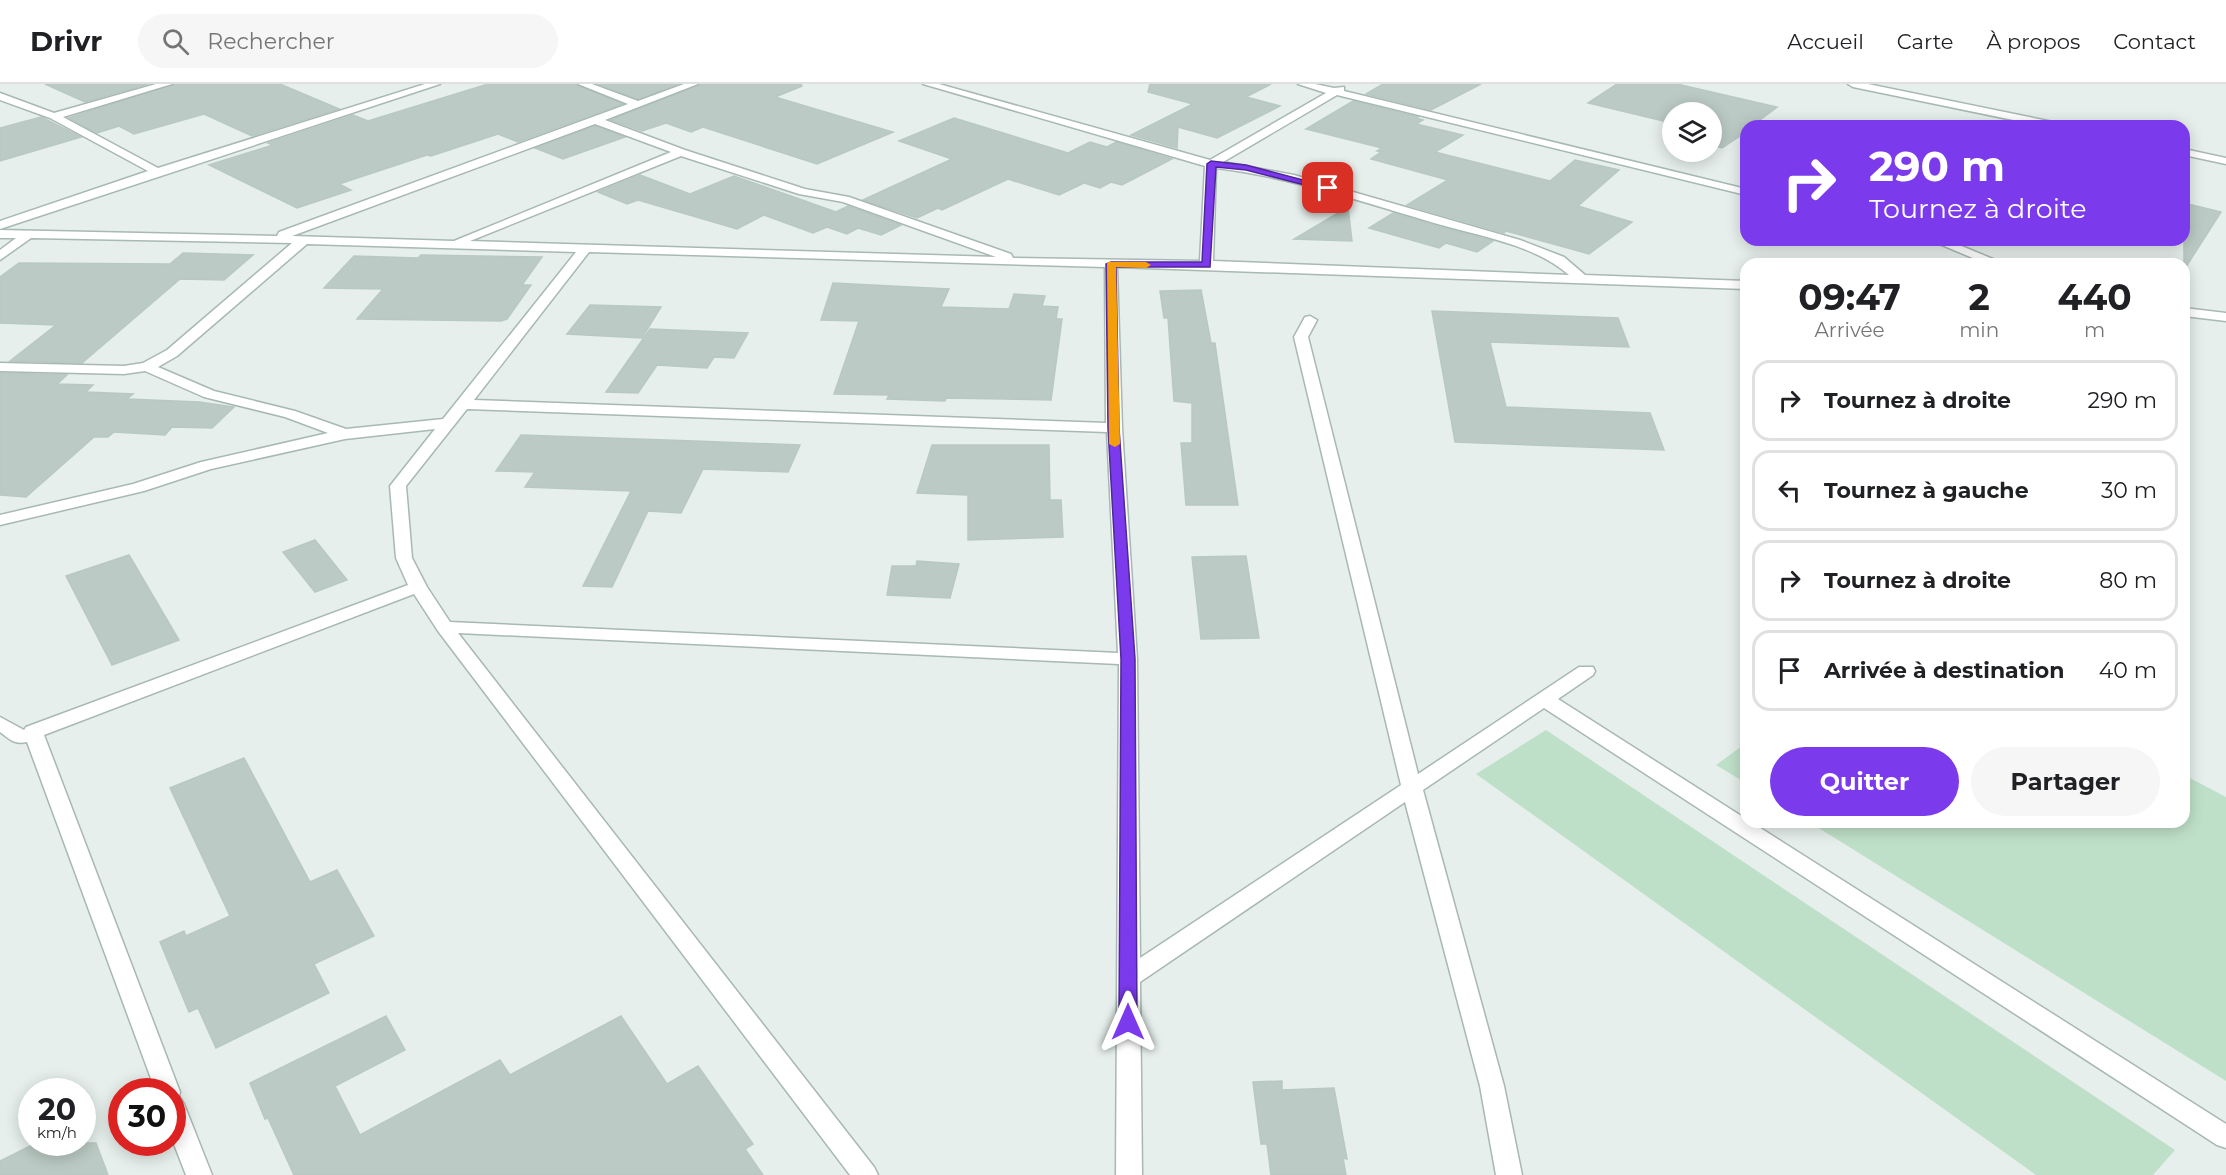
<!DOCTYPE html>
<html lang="fr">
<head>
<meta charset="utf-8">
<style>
	:root { --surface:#fff; --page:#f6f6f6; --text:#202124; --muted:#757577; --line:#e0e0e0; --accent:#7c3aed }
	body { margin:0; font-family:Montserrat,sans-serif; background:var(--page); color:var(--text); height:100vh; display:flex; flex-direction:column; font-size:22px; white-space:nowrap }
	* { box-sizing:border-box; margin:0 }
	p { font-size:20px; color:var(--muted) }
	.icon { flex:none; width:33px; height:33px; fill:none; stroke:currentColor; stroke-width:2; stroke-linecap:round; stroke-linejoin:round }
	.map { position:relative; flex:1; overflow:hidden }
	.drawer { position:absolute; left:1740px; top:174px; width:450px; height:570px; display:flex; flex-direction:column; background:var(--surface); border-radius:18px; box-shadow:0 3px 15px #0003 }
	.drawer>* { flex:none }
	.top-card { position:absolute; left:1740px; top:36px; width:450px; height:126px; border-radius:18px; box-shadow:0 3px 15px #0003; background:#7c3aed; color:#fff; overflow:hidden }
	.tools { position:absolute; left:1662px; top:18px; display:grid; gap:12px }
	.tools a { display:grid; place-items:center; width:60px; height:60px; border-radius:50%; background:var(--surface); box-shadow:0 3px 15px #0003; font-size:30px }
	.speed { position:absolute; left:18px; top:994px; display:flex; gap:12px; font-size:30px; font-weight:700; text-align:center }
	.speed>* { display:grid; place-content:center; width:78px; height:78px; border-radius:50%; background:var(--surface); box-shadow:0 3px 15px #0003; line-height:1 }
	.speed small { font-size:15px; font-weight:400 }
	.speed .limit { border:9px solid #d22; background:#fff; color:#111 }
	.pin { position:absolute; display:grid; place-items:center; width:51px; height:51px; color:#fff; margin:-26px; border-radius:12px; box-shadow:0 3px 9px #0006 }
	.me { position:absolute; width:66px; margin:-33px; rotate:0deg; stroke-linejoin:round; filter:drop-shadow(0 0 4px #0008) }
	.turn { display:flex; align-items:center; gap:21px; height:126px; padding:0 30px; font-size:27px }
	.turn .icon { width:78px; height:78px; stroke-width:2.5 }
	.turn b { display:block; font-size:42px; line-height:51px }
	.eta { display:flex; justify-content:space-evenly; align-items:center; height:102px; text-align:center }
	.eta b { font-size:36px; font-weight:700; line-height:42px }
	.action { display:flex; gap:12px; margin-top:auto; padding:12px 30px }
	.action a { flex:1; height:69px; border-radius:36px; background:var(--accent); color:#fff; font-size:24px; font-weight:700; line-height:69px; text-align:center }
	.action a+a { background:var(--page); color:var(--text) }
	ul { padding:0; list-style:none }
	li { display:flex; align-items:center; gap:18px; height:81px; margin:0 12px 9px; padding:0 18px; border:3px solid var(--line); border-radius:18px }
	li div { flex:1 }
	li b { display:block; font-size:22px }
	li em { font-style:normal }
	header { display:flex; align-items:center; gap:36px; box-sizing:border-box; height:84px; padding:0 30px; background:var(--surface); border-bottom:2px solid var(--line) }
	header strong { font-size:28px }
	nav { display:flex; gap:33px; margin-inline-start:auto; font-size:21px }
	.search { width:420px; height:54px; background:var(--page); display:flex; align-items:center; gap:15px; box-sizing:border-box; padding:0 21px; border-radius:33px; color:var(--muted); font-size:22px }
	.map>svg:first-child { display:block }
</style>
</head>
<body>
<header>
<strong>Drivr</strong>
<div class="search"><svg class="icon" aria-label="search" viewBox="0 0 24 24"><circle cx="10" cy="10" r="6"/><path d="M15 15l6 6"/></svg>Rechercher</div>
<nav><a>Accueil</a><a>Carte</a><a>À propos</a><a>Contact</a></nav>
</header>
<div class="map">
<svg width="2226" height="1091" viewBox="0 0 2226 1091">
	<rect width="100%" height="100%" fill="#e6efeb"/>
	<g fill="#bfe0c8">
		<polygon points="1546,646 2175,1066 2153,1091 2036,1091 1476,690"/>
		<polygon points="1746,659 1746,699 1716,681"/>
		<polygon points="2184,691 2226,713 2226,997 1809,738 2184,738"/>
	</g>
	<g fill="#bbcac4" stroke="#b8c9c2" stroke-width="1.5">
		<polygon points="45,0 148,0 85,18"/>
		<polygon points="174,0 280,0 339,25 252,52 204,30 134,50 119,42 97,49 69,34"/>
		<polygon points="488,0 576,0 622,20 518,58 498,50 431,72 427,71 339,100 351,106 297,124 209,81 273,61 268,59 353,31 368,37"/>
		<polygon points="598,0 678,0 638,15"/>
		<polygon points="700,0 801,0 802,2 775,13 893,48 817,80 703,43 691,48 666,39 642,47 611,36"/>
		<polygon points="1150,0 1271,0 1246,13 1280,22 1217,54 1178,43 1177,64 1131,51 1193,20 1148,8"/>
		<polygon points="1383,0 1481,0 1431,26 1366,10"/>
		<polygon points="1617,0 1677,0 1777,23 1752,42 1746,42 1746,48 1722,64 1712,61 1712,28 1672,28 1672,39 1588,19"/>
		<polygon points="1353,17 1418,33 1416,34 1423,36 1416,40 1463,51 1435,68 1550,97 1575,76 1619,86 1578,122 1632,138 1589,170 1506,147 1504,149 1407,121 1448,96 1371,75 1381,68 1377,67 1382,64 1306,45"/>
		<polygon points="41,33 81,53 0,77 0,44"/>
		<polygon points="954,34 1068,69 1090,58 1107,63 1116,58 1172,75 1122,101 1111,98 1100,104 1084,99 1059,111 1008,95 942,126 938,124 917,134 863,116 952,75 899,57"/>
		<polygon points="595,42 625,53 563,75 535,64"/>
		<polygon points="640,91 690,110 734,92 836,128 848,122 901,141 881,151 858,144 847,150 827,143 813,149 764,131 737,145 638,116 627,120 598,108"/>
		<polygon points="2184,119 2221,128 2184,186"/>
		<polygon points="1348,123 1352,157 1294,155"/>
		<polygon points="1393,129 1433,141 1493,157 1477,168 1446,159 1439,164 1369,144"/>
		<polygon points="183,169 253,171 224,196 180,195 82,279 10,277 56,241 0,239 0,193 19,179 170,180"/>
		<polygon points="421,171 542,173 522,201 531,201 507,235 501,237 357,235 383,205 324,204 354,172 418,174"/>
		<polygon points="833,199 949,205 941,223 1009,225 1014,210 1045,212 1042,222 1058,223 1056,235 1062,235 1051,316 946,314 945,317 887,315 889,311 834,310 859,237 821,236"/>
		<polygon points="1201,206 1211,259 1215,259 1238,421 1186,421 1181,359 1192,359 1192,319 1174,317 1168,234 1164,234 1160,207"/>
		<polygon points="590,221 661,223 642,254 567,250"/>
		<polygon points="1432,227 1618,234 1629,263 1490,258 1506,323 1650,329 1664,366 1455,358"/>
		<polygon points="650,245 748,249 734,274 714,273 707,284 657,281 638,309 606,308"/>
		<polygon points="0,289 67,291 57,300 93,301 86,308 133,310 127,315 199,318 234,323 212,344 172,343 165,351 114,348 108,353 94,353 26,413 0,411"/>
		<polygon points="521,351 695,357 800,361 788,388 703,385 681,429 648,427 612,503 583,502 631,407 525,403 535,388 496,387"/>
		<polygon points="932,361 1049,361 1050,416 1061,416 1063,453 968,456 968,411 917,409"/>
		<polygon points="315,456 347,496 315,508 283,468"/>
		<polygon points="129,471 179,556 112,581 66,492"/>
		<polygon points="1246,472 1259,554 1201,555 1192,473"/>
		<polygon points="917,477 959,480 950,514 887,511 892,482 916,482"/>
		<polygon points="244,674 310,798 337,786 374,852 314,880 329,909 216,964 198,924 189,928 160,858 184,847 186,852 230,832 170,704"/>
		<polygon points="386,932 405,966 335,1002 360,1051 500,976 510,991 621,932 667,1000 698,982 753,1060 745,1065 763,1091 294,1091 268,1034 265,1035 250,999"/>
		<polygon points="1282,997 1282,1006 1334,1004 1347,1075 1343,1074 1346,1091 1271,1091 1267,1060 1261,1060 1253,998"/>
		<polygon points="36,1059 96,1059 108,1091 0,1091 0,1077"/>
	</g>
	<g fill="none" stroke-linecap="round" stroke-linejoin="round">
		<defs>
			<g id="minor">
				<polygon points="156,0 172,0 63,33 158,84 425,0 440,0 0,145 0,137 148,87 50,34 0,16 0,9 54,29"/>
				<path d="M 578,0 L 592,0 L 638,17 L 684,0 L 698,0 L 605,36 L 685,66 L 805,105 L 849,113 L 1011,170 L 1013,174 L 1200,177 L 1205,82 L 923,0 L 939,0 L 1210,76 L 1326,9 L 1298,0 L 1315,0 L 1334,4 L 1344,3 L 1344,7 L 1746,105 L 1746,111 L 1337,11 L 1223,78 L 1294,91 L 1520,156 L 1564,173 L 1585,191 L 1746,197 L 1746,205 L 1117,183 L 1122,344 L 1137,575 L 1140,874 L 1401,701 L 1294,253 L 1305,233 L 1310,232 L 1317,236 L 1308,253 L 1418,690 L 1579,583 L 1593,583 L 1595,587 L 1593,591 L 1558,615 L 1746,735 L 1746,738 L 1751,738 L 2226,1040 L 2226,1064 L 2217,1061 L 1544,624 L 1423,706 L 1504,1002 L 1522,1091 L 1496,1091 L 1480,1002 L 1405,718 L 1140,898 L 1142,1091 L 1116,1091 L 1119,580 L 458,549 L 874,1083 L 878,1091 L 850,1091 L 438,547 L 414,510 L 44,651 L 180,1008 L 179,1012 L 184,1020 L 212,1091 L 186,1091 L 172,1055 L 172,1008 L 156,1008 L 27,658 C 15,661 9,655 0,648 L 0,633 L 24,646 L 26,643 L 408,501 L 396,474 L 390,402 L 435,345 L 345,355 L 211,385 L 144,407 L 0,441 L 0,431 L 133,400 L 201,378 L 328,349 L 285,333 L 204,313 L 145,287 L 124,290 L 0,287 L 0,279 L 124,282 L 143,279 L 167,266 L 292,159 L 31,154 L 0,176 L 0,166 L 16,154 L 0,154 L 0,146 L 277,152 L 279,148 L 628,20 ZM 595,40 L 671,68 L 454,157 L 292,152 ZM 681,72 L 799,110 L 843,118 L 996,173 L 470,157 ZM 1216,84 C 1291,93 1362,118 1434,139 C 1478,152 1534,160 1569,191 L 1213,177 ZM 307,160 L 576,168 L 443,335 L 346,345 L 295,327 L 214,307 L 158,283 L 177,272 ZM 589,168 L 1105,183 L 1106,339 L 474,316 ZM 467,325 L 1107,348 L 1118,569 L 450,538 L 427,503 L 412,474 L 406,402 Z"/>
				<polygon points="1848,0 1868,0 2058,39 2063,42 2042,42 1853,3"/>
				<polygon points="2184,65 2226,74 2226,80 2184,71"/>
				<polygon points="1930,156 1947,156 2005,180 1987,180"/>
				<polygon points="2184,224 2226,229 2226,237 2184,232"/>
			</g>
		</defs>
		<use href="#minor" stroke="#a8b8b2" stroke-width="3"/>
		<use href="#minor" fill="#fff" fill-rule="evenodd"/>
	</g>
	<polygon fill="#7c3aed" stroke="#51269a" stroke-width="1.5" points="1211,77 1246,81 1333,104 1328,107 1246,86 1216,83 1210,183 1116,183 1119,344 1135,575 1137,938 1135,943 1128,945 1122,943 1119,938 1121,575 1108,344 1106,180 1111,178 1202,178 1207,80"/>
	<polygon fill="#f59e0b" points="1107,178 1146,178 1151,181 1146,184 1116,183 1120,360 1115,363 1109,360"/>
</svg>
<div class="tools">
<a><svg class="icon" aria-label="layers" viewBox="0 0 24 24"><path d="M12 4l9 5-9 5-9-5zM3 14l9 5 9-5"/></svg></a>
</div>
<div class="speed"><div>20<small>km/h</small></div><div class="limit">30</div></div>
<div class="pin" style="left:1328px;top:104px;background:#d93025"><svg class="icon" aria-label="arrive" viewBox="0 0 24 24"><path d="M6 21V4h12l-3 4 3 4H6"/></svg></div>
<svg class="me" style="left:1128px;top:938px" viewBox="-20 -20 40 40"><path d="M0-17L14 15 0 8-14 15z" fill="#7c3aed" stroke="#fff" stroke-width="4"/></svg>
<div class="top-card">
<div class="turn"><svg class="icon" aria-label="right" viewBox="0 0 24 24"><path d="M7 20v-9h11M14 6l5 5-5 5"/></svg><div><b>290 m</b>Tournez à droite</div></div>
</div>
<section class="drawer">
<div class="eta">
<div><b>09:47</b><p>Arrivée</p></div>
<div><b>2</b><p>min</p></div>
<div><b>440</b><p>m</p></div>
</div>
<ul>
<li><svg class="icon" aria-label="right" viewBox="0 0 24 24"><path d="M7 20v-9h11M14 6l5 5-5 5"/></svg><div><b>Tournez à droite</b></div><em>290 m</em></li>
<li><svg class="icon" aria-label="left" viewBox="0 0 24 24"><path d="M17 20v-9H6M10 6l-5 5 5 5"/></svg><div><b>Tournez à gauche</b></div><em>30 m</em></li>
<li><svg class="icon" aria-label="right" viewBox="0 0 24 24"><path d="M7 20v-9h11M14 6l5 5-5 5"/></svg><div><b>Tournez à droite</b></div><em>80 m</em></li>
<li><svg class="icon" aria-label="arrive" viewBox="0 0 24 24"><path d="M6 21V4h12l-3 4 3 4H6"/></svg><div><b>Arrivée à destination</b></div><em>40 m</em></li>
</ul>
<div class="action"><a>Quitter</a><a>Partager</a></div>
</section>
</div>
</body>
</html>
